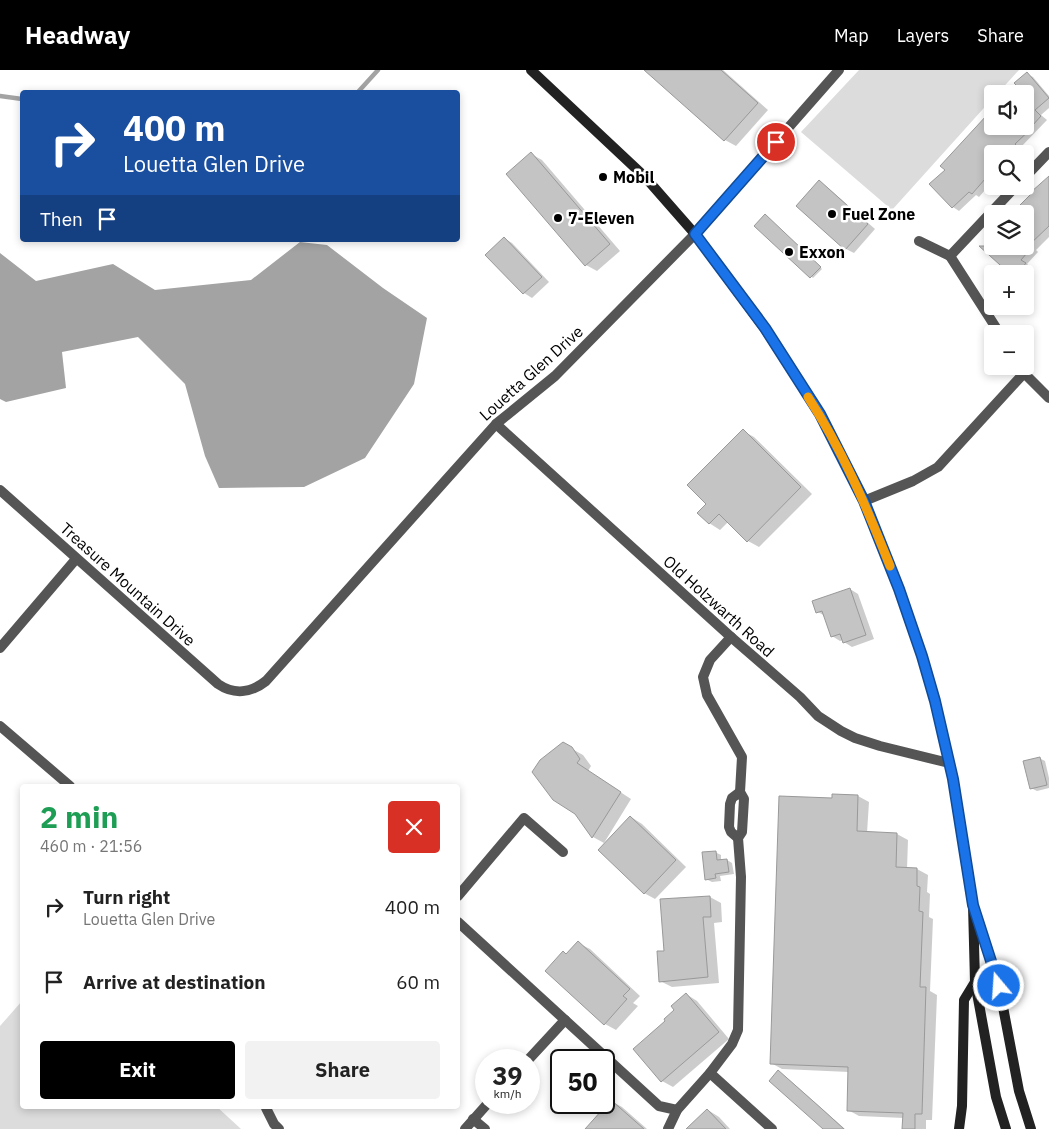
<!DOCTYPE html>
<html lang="en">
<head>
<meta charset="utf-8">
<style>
	:root { --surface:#fff; --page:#f2f2f2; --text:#222; --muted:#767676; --accent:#000 }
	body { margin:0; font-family:"IBM Plex Sans",sans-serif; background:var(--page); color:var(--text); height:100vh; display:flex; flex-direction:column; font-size:19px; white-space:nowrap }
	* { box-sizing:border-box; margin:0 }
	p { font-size:16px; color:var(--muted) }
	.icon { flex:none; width:28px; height:28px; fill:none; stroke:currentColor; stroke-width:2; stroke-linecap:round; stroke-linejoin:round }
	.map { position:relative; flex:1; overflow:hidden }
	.side { position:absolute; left:20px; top:714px; width:440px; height:325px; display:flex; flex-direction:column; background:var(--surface); border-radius:5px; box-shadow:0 2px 8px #0003 }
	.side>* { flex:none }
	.guide { position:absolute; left:20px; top:20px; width:440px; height:152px; border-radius:5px; box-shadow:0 2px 8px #0003; background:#1a4fa0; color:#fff; overflow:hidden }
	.fabs { position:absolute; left:984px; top:15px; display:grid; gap:10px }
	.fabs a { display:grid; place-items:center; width:50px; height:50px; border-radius:5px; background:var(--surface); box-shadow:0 2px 8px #0003; font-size:25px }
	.speed { position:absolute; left:475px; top:979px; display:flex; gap:10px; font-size:25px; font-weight:700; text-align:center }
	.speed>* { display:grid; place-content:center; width:65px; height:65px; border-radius:50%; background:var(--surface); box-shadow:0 2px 8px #0003; line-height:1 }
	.speed small { font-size:12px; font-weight:400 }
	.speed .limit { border:2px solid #111; border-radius:8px; background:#fff; color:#111 }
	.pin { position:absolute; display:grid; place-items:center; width:42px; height:42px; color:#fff; margin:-21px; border:2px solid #fff; border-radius:50%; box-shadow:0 1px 5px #0007 }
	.me { position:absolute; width:55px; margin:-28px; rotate:342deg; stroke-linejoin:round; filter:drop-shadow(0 0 4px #0008) }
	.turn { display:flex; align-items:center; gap:18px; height:105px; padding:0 20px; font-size:22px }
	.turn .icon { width:65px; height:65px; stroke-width:2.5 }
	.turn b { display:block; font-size:35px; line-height:42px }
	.then { display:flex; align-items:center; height:48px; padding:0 20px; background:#0003; gap:10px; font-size:19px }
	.round { display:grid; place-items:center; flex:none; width:52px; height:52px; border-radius:5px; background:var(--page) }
	.summary { display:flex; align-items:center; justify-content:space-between; height:85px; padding:0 20px }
	h1 { font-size:30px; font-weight:700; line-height:38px; color:#1e9e55 }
	.cta { display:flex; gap:10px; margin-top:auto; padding:10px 20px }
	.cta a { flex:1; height:58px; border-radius:5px; background:var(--accent); color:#fff; font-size:20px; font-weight:700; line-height:58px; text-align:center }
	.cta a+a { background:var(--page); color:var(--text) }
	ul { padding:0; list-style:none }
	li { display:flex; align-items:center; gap:15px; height:75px; padding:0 20px }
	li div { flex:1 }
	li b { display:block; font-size:19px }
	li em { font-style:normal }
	header { display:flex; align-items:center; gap:30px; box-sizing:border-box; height:70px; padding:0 25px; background:var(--accent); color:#fff }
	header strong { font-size:24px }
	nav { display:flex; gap:28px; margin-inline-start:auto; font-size:18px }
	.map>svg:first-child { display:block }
</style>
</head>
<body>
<header>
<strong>Headway</strong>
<nav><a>Map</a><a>Layers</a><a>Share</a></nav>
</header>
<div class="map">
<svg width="1049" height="1059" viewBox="0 0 1049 1059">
	<rect width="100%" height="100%" fill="#fff"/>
	<g fill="#dcdcdc">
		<polygon points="859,0 1019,0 997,24 992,24 992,29 892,140 801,62"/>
		<polygon points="22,931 22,1036 216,1036 241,1059 0,1059 0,956"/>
	</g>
	<polygon fill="#a3a3a3" points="300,172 327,175 383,218 427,248 414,314 365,388 304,417 219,418 205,386 185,314 138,267 62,282 66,318 6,332 0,329 0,183 36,211 113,194 155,220 251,210"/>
	<g fill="#0003">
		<polygon points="646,0 723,0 768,40 736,76 725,70"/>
		<polygon points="1027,4 1033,7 1049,26 1049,38 1041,45 1047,50 1020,78 1023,80 1019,84 992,84 992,112 979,127 976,125 959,141 953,137 947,100 987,47 992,49 992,56 1025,56 1025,24 1019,24 1022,20"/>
		<polygon points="531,84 542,90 620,181 597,201 586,195"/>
		<polygon points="1049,108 1049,167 1036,180 1038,182 1027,194 1032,198 1025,206 1025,204 1012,204 983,178 992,168 992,176 1025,176 1025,144 1016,144"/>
		<polygon points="819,112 827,117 875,159 854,183 846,179"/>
		<polygon points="767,147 822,199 813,208 756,156"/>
		<polygon points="504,168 512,173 549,212 532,228 524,223 487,185"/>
		<polygon points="743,361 754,367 812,424 759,477 748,471 729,451 720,460 709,453 707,434"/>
		<polygon points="850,519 858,524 874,569 852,577 844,572 843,570 840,571 832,566 825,546 818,542"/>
		<polygon points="563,674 583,685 591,696 588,701 631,729 604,773 593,767 576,743"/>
		<polygon points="1039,688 1045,691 1049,708 1049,718 1037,721 1031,718"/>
		<polygon points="858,726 869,732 867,763 897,764 908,770 907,799 917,799 928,805 927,822 930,824 929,847 933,849 930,921 937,925 932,1050 926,1050 926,1059 903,1059 904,1048 859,1046 848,1040 849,1002 782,999 771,993 833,729"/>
		<polygon points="631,747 642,754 686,797 655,829 644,823"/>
		<polygon points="715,782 721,785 721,791 727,790 732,793 734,804 720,806 721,811 712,812 706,809"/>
		<polygon points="710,827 721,833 722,852 714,853 719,913 672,917 660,911"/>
		<polygon points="578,873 590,879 640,926 633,933 638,936 616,960 605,954 547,901 567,885"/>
		<polygon points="686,924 697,931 729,969 673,1017 662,1011 676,940"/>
		<polygon points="778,1002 786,1007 845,1059 825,1059"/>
		<polygon points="611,1031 622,1037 647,1059 587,1059"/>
		<polygon points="708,1040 719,1047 730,1059 688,1059"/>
	</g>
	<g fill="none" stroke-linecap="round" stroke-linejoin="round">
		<g stroke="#a3a3a3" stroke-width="4.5">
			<polyline points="358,22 378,0"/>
			<polyline points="0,26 22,29"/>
		</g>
	</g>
	<g fill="#c4c4c4" stroke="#999">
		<polygon points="644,0 721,0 758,33 724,71"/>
		<polygon points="1027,2 1049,28 1035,40 1041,46 1032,56 1034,56 1015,74 1017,76 1009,84 992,84 992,101 972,124 969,122 952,138 929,114 945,100 940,96 987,45 992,51 992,56 1025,56 1025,24 1014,13"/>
		<polygon points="531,82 610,174 585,196 506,104"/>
		<polygon points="1049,106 1049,156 1028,176 1033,176 1021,190 1026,193 1017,204 1010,204 979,176 1025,176 1025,144 1018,137 1032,123 1031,122"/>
		<polygon points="819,110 868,154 845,180 796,136"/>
		<polygon points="765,144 821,197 810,208 754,156"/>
		<polygon points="504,167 542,207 523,224 485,185"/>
		<polygon points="743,359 801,417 747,472 719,444 709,454 697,443 706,434 687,415"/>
		<polygon points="850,518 866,565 843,573 840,564 831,567 822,541 816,543 812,531"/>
		<polygon points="563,672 572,677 580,689 577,693 621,722 592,768 575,744 553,730 532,702 540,690"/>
		<polygon points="1040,687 1047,715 1030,719 1023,691"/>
		<polygon points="832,724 858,725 857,761 897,763 896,797 917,798 917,816 920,817 919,841 923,842 920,917 926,917 922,1044 915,1044 915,1059 902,1059 903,1043 847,1041 848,997 770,994 779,726 832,728"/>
		<polygon points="630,746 676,790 644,824 598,780"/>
		<polygon points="716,781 717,790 727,789 729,802 715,804 716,808 705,810 702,782"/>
		<polygon points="710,826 711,847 703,847 708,907 659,912 657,881 664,881 660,829"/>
		<polygon points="578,871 630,919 623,926 627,929 604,955 545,901 563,881 566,884"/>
		<polygon points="686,923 719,962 661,1012 633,979 665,951 664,949 674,940 671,936"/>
		<polygon points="778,1000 822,1039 844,1059 823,1059 769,1011"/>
		<polygon points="611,1030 644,1059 585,1059"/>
		<polygon points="707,1039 726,1059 686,1059"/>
	</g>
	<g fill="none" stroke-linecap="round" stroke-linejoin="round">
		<g stroke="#555" stroke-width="10">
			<polyline points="1025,107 1049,82"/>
			<polyline points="919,171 950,186 1000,264"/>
			<polyline points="950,186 1016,116"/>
			<polyline points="1020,296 1024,303 1049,328"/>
			<polyline points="496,354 731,567 800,627 818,646 841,661 855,668 880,676 949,693"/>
			<path d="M 0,420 L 218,614 C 234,625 251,623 266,611 L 496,354 L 555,306 L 695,164"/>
			<polyline points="864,431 913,411 938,397 1024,303"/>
			<polyline points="0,578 76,489"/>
			<polyline points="0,656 70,716"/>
			<polyline points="738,768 731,762 729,757 730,734 732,728 740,722"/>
			<polyline points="458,826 524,748 563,782"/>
			<polyline points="458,852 659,1036 677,1040"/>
			<polyline points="528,990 565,950"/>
			<polyline points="710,1003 772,1059"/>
			<polyline points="268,1036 266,1038 274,1054 279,1059"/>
			<polyline points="473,1049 485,1059"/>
			<polyline points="465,1059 489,1032"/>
			<polyline points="668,1059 677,1040 710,1003 732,974 738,960 741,807 738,768 742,762 744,729 740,722 742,687 707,625 703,607 710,590 731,567"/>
		</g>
		<polyline stroke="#555" stroke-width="10" points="695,164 839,0"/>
		<g stroke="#222" stroke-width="10">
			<polyline points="531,0 645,107 695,164 765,259 820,344 864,431 899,519 922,586 935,631 953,709 973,835 975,912 996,1027 1006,1059"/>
			<polyline points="977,848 999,916 1019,1021 1031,1059"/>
			<polyline points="959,1059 962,1036 964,930 975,912"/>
		</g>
	</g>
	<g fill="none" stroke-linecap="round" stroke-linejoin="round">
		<defs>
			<polyline id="route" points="776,72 695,164 765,258 820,344 864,431 899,519 922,586 935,631 953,709 973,835 999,916"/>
		</defs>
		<use href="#route" stroke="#114b97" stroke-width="12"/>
		<use href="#route" stroke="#1a73e8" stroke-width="9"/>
		<path stroke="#f59e0b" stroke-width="9" d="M 808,327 C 842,379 867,438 890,496"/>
	</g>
	<g fill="#000" stroke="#fff" stroke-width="2">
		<circle cx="603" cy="107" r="5"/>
		<circle cx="832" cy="144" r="5"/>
		<circle cx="558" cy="148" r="5"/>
		<circle cx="789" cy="182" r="5"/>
	</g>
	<g text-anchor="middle" stroke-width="5" stroke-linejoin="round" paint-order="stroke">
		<g font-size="16" font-weight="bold" fill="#000" stroke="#fff" text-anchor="start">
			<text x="613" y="113">Mobil</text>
			<text x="842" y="150">Fuel Zone</text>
			<text x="568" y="154">7-Eleven</text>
			<text x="799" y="188">Exxon</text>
		</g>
		<g font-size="16" fill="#000" stroke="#fff">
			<text transform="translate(531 303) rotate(-42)" y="6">Louetta Glen Drive</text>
			<text transform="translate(128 514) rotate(42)" y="6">Treasure Mountain Drive</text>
			<text transform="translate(719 536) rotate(42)" y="6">Old Holzwarth Road</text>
		</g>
	</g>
</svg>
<div class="fabs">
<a><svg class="icon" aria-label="sound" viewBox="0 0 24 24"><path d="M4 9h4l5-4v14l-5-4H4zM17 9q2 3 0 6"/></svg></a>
<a><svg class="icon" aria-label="search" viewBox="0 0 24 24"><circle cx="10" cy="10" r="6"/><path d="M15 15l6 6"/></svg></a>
<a><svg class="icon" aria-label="layers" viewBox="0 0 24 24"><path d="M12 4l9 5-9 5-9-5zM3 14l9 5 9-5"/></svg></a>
<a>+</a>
<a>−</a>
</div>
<div class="speed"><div>39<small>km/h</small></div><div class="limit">50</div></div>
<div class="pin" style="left:776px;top:72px;background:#d93025"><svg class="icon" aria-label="arrive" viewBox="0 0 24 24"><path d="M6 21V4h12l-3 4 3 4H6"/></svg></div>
<svg class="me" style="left:999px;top:916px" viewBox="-20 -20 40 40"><circle r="17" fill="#1a73e8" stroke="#fff" stroke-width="3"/><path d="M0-11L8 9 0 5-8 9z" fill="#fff"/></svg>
<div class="guide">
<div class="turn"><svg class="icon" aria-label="right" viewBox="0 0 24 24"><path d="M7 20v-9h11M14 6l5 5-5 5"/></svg><div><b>400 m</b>Louetta Glen Drive</div></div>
<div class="then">Then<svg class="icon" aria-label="arrive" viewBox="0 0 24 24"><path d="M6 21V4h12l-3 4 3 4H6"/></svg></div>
</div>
<section class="side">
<div class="summary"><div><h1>2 min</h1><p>460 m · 21:56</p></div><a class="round" style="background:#d93025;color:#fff"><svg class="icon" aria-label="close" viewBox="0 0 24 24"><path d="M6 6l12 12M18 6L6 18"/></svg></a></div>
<ul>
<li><svg class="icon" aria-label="right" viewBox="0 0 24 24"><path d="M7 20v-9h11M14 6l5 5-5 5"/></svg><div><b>Turn right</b><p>Louetta Glen Drive</p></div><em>400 m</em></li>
<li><svg class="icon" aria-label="arrive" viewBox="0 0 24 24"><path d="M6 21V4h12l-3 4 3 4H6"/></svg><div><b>Arrive at destination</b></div><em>60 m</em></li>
</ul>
<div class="cta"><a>Exit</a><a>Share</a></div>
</section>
</div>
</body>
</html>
